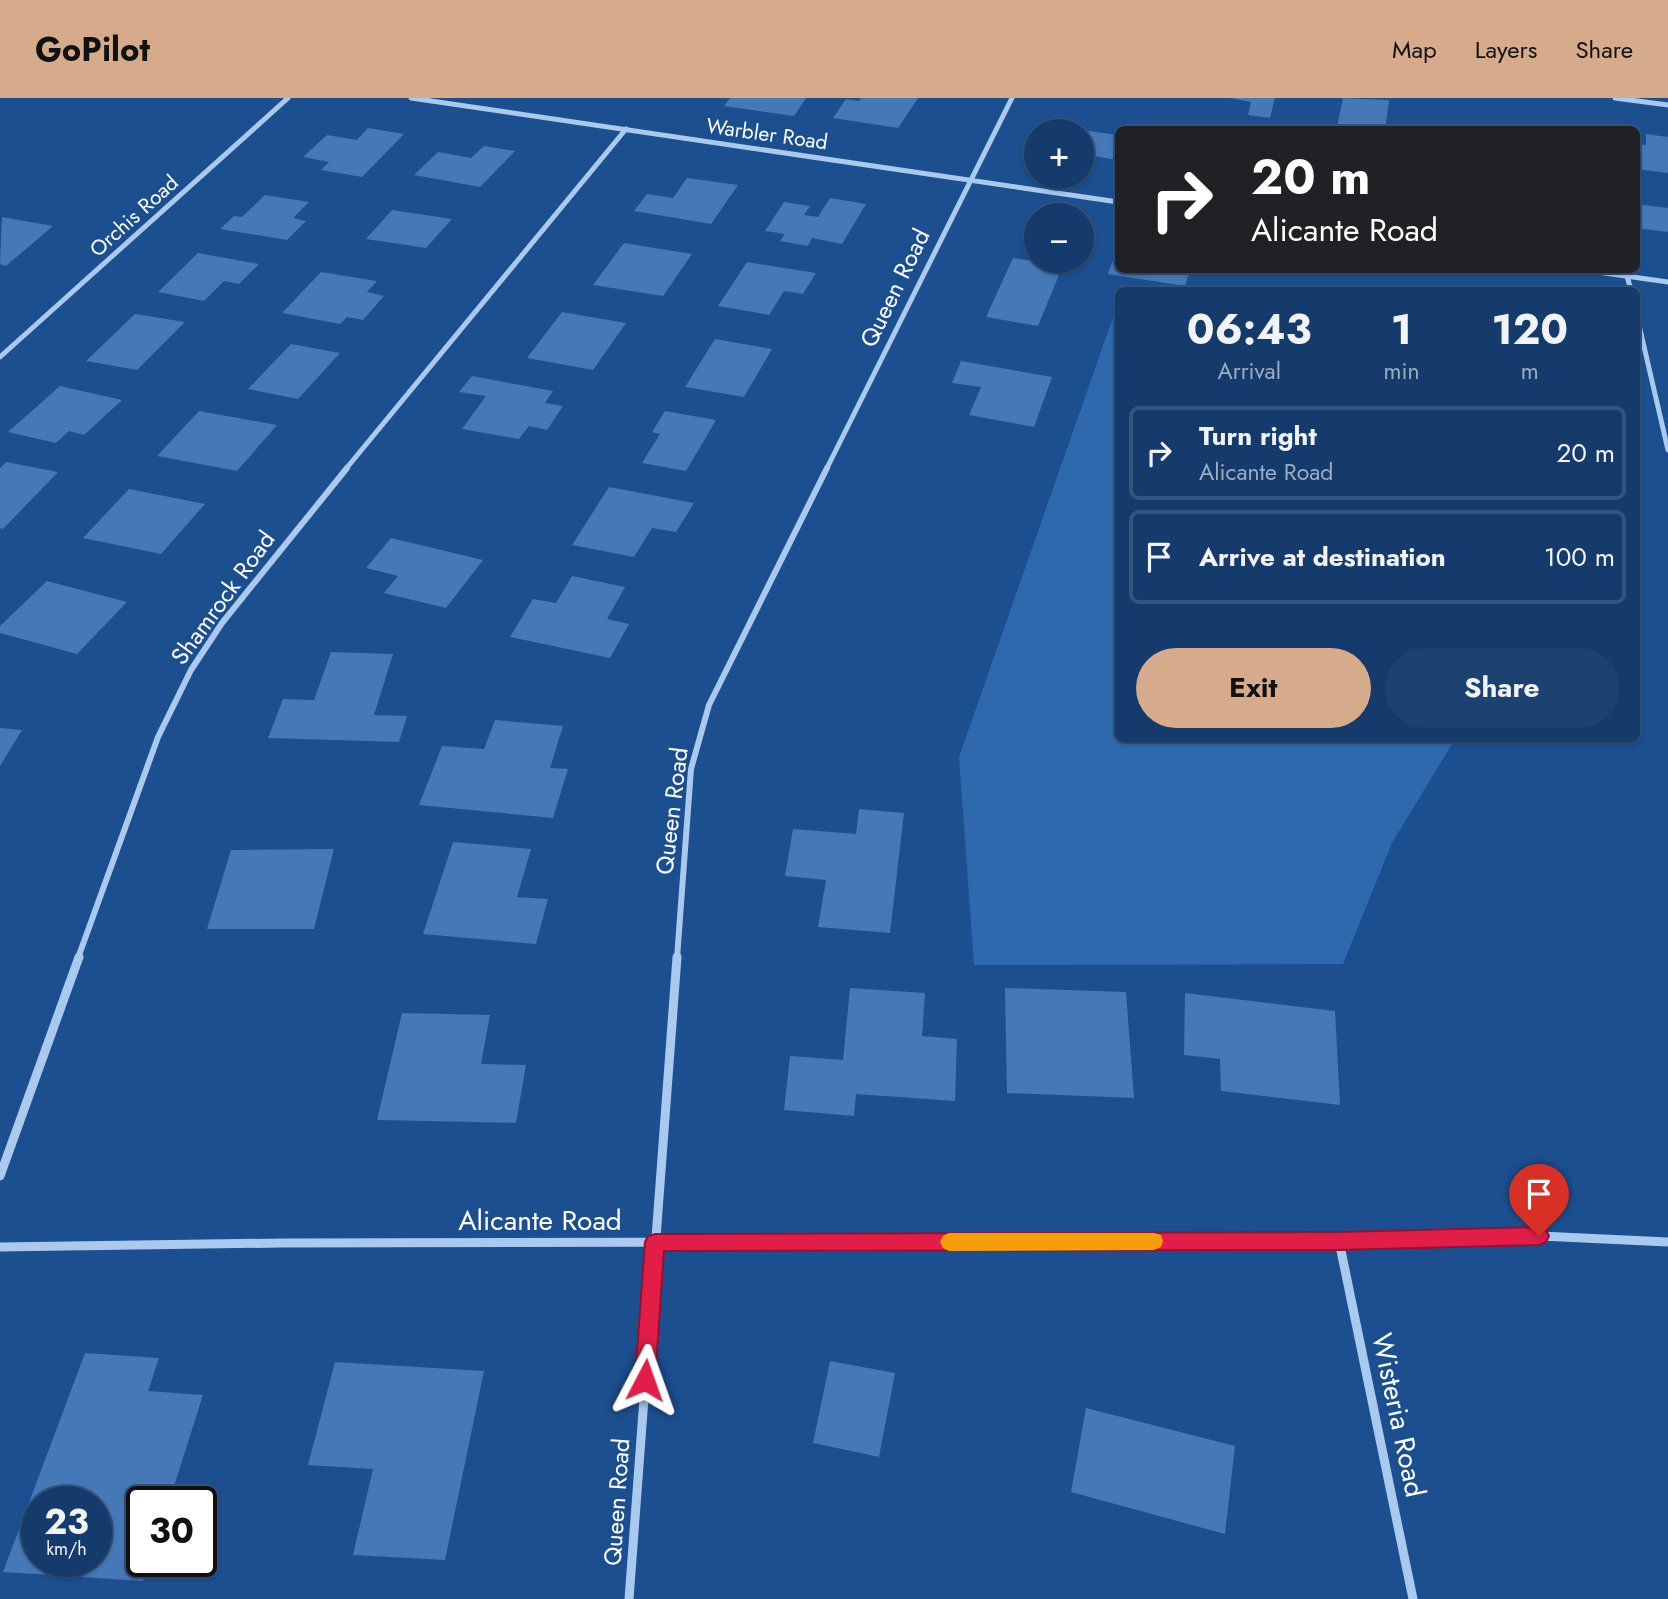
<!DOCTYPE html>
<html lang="en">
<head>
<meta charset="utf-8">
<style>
	:root { --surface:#143b6b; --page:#1d4271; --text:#f1f3f6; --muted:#9dadc1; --line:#33557e; --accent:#d6ab8b }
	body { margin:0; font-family:Jost,sans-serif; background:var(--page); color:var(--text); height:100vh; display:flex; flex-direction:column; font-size:26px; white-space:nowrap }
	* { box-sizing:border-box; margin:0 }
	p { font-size:23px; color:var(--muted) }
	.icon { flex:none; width:38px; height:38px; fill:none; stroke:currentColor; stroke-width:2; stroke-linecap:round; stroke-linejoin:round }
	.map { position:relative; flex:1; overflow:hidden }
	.side { position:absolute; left:1115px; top:189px; width:525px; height:455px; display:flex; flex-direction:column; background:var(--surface); border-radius:10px; box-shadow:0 2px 5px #0004,0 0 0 2px var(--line) }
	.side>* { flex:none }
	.banner { position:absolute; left:1115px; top:28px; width:525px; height:147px; border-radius:10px; box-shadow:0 2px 5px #0004,0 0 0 2px var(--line); background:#202124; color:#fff; overflow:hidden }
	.fabs { position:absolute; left:1024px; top:21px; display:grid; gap:14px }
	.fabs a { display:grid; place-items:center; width:70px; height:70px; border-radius:50%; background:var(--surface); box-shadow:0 2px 5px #0004,0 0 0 2px var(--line); font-size:35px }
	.speed { position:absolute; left:21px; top:1388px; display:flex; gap:14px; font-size:35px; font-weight:700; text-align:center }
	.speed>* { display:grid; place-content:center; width:91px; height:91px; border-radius:50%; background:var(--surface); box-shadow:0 2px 5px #0004,0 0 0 2px var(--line); line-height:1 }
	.speed small { font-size:18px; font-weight:400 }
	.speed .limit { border:4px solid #111; border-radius:10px; background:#fff; color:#111 }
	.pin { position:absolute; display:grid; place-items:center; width:60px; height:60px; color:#fff; margin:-72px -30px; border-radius:50% 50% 50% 0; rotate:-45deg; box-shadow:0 0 7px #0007 }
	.pin .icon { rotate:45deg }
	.me { position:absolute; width:77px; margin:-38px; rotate:4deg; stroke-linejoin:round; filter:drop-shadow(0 0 5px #0008) }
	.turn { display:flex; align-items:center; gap:24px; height:147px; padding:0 21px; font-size:32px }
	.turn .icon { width:91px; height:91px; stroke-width:2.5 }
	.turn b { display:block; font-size:49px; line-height:60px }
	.eta { display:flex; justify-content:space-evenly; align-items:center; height:119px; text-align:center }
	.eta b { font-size:42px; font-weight:700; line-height:49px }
	.cta { display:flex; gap:14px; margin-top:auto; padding:14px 21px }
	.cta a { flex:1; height:80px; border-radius:42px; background:var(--accent); color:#111; font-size:28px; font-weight:700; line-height:80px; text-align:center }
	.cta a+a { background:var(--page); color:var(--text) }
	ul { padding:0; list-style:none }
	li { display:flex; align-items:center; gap:21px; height:94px; margin:0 14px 10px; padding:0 7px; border:4px solid var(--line); border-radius:10px }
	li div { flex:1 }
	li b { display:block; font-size:26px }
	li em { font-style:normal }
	header { display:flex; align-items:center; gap:42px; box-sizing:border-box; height:98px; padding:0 35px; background:var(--accent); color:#111 }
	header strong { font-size:33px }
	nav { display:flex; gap:38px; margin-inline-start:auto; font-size:24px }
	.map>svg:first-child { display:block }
</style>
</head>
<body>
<header>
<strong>GoPilot</strong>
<nav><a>Map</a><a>Layers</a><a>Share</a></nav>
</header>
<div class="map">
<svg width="1668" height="1501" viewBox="0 0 1668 1501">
	<rect width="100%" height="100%" fill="#1b4f8f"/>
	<polygon fill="#2e69ad" points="1118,205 1118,640 1455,641 1392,745 1343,866 974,867 959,659"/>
	<g fill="#4478b7" fill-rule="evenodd">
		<polygon points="730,0 806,0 794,18 724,8"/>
		<polygon points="861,0 918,0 898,30 833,20 846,1 859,3"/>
		<polygon points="1230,0 1275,0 1270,20 1248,17 1251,4"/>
		<polygon points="1343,0 1389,2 1385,32 1337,29"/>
		<polygon points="368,30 404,36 362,79 321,72 329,64 303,59 327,37 357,42"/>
		<polygon points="1082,32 1118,37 1118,62 1082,56"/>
		<polygon points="1646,36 1668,39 1668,75 1636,71 1636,46 1646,47"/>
		<polygon points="484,48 515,53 480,89 414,77 438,54 471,60"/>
		<polygon points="687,80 738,87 711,126 634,113 647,96 673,100"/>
		<polygon points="265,97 309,104 293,120 306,123 287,142 220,131 234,118 242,119"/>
		<polygon points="830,100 866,106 842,146 812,140 808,148 780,143 785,136 765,133 784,104 810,108 804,117 818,119"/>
		<polygon points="1636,106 1668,110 1668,134 1636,130"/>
		<polygon points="392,112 452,121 426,150 366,141"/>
		<polygon points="2,119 53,128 6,168 0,166"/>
		<polygon points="624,145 692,156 663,198 593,187"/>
		<polygon points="1118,148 1118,172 1190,172 1185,188 1108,176"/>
		<polygon points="198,155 259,166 239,186 224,183 204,203 158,194"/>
		<polygon points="1013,160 1063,167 1038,228 986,219"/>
		<polygon points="747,164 816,175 803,196 784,193 769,217 718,208"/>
		<polygon points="321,174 377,183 367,194 384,198 363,222 347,219 340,226 282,215"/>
		<polygon points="562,214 626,225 593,272 527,260"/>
		<polygon points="135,216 185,224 137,272 86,263"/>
		<polygon points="715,241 772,251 744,299 685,289"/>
		<polygon points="291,246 340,255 298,301 248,291"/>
		<polygon points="961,263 1052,279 1034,329 969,317 981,289 952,285"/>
		<polygon points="472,278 553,293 545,305 563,308 547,332 529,328 519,341 462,331 486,298 459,294"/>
		<polygon points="60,288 122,302 84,337 69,333 56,345 8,334"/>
		<polygon points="199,313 277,327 237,373 157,358"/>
		<polygon points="665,313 716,322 686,373 642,365 660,336 652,334"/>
		<polygon points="6,364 58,374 3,431 0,430 0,370"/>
		<polygon points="609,389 694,405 676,434 652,430 634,459 572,447"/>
		<polygon points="129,391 205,406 161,456 83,440"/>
		<polygon points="391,440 483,462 446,510 384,495 398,478 366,470"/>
		<polygon points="572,478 625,489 607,521 629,526 610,560 510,539 533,501 556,505"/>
		<polygon points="47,483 127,504 77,556 0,535 0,528"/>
		<polygon points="331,554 393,556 374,617 407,618 399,644 268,640 283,601 314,602"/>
		<polygon points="495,622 563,628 550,670 568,671 553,720 419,707 442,648 484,651"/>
		<polygon points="0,630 22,632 0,668"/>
		<polygon points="859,711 904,715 890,835 818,829 826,782 785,778 793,731 856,736"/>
		<polygon points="453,744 531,751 517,799 548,801 536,846 423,836"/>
		<polygon points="334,751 314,831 207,831 231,752"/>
		<polygon points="850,890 925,895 922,938 957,941 955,1003 856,996 854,1018 784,1012 790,958 843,962"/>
		<polygon points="1005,890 1126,894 1134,1000 1007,995"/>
		<polygon points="1185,895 1335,913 1340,1007 1221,993 1220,961 1184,957"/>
		<polygon points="402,915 490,917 481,966 526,967 516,1025 377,1022"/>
		<path d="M 85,1255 L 159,1260 L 148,1293 L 203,1297 L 169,1404 L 142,1404 L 142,1463 L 150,1463 L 143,1483 L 3,1474 ZM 37,1404 L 96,1404 L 96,1463 L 37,1463 Z"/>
		<polygon points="830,1263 895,1275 879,1359 813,1345"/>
		<polygon points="335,1264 484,1273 445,1462 353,1457 373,1371 308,1367"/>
		<polygon points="1086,1310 1235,1348 1225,1436 1071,1394"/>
	</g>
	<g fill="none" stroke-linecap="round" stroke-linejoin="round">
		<g stroke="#a9c9ee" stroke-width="5">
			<polyline points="411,0 1118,104"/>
			<polyline points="1615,0 1668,7"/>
			<polyline points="1583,172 1668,184"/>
			<polyline points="1627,178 1631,192"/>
			<polyline points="1636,214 1668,352"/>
			<polyline points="0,259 288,0"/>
			<polyline points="345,372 626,31"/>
			<polyline points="826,372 1012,0"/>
		</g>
		<g stroke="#a9c9ee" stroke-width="6">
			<polyline points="78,860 158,639 191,572 222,525 347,370"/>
			<polyline points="677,860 691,671 709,607 827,370"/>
		</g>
		<g stroke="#a9c9ee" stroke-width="9">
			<polyline points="0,1078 79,859"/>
			<polyline points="1339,1143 1413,1501"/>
			<polyline points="0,1149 281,1145 1339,1143 1540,1138 1668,1144"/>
			<polyline points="629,1501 677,859"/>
		</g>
	</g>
	<polygon fill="#e11d48" stroke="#92132f" stroke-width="2" points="1539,1129 1546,1132 1549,1138 1546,1144 1539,1147 1339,1152 664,1153 655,1282 652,1288 645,1291 638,1288 635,1282 645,1144 648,1138 655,1136 1339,1134"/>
	<polygon fill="#f59e0b" points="949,1135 1154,1135 1161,1137 1163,1143 1161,1149 1154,1152 949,1153 943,1150 940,1144 943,1138"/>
	<g text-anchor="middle" stroke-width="5" stroke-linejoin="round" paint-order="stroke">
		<g font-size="21" fill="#fff" stroke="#1b4f8f">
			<text transform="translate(767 36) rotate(8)" y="7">Warbler Road</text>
			<text transform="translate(134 118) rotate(-42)" y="7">Orchis Road</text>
		</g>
		<g font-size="24" fill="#fff" stroke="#1b4f8f">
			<text transform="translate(895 190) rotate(-64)" y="8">Queen Road</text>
			<text transform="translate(223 500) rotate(-54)" y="8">Shamrock Road</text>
			<text transform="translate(672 713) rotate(-83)" y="8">Queen Road</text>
			<text transform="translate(617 1404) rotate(-86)" y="8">Queen Road</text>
		</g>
		<g font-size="28" fill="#fff" stroke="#1b4f8f">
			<text x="540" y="1132">Alicante Road</text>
			<text transform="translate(1399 1317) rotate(78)" y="10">Wisteria Road</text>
		</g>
	</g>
</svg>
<div class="fabs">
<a>+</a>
<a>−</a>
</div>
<div class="speed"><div>23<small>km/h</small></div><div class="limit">30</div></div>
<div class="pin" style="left:1539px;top:1138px;background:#d93025"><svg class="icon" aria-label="arrive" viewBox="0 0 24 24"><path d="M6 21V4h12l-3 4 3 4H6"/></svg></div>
<svg class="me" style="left:645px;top:1282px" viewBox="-20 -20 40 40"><path d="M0-17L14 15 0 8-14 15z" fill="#e11d48" stroke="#fff" stroke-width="4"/></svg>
<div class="banner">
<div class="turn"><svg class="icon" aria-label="right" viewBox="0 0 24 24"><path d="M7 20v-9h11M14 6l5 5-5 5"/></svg><div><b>20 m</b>Alicante Road</div></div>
</div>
<section class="side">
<div class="eta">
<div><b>06:43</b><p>Arrival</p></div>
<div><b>1</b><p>min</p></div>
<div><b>120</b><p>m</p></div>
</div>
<ul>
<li><svg class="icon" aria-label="right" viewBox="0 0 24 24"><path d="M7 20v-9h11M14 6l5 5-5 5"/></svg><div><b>Turn right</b><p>Alicante Road</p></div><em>20 m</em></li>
<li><svg class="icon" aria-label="arrive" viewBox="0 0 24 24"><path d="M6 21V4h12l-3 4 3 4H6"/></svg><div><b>Arrive at destination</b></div><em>100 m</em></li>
</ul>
<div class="cta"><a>Exit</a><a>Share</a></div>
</section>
</div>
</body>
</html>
